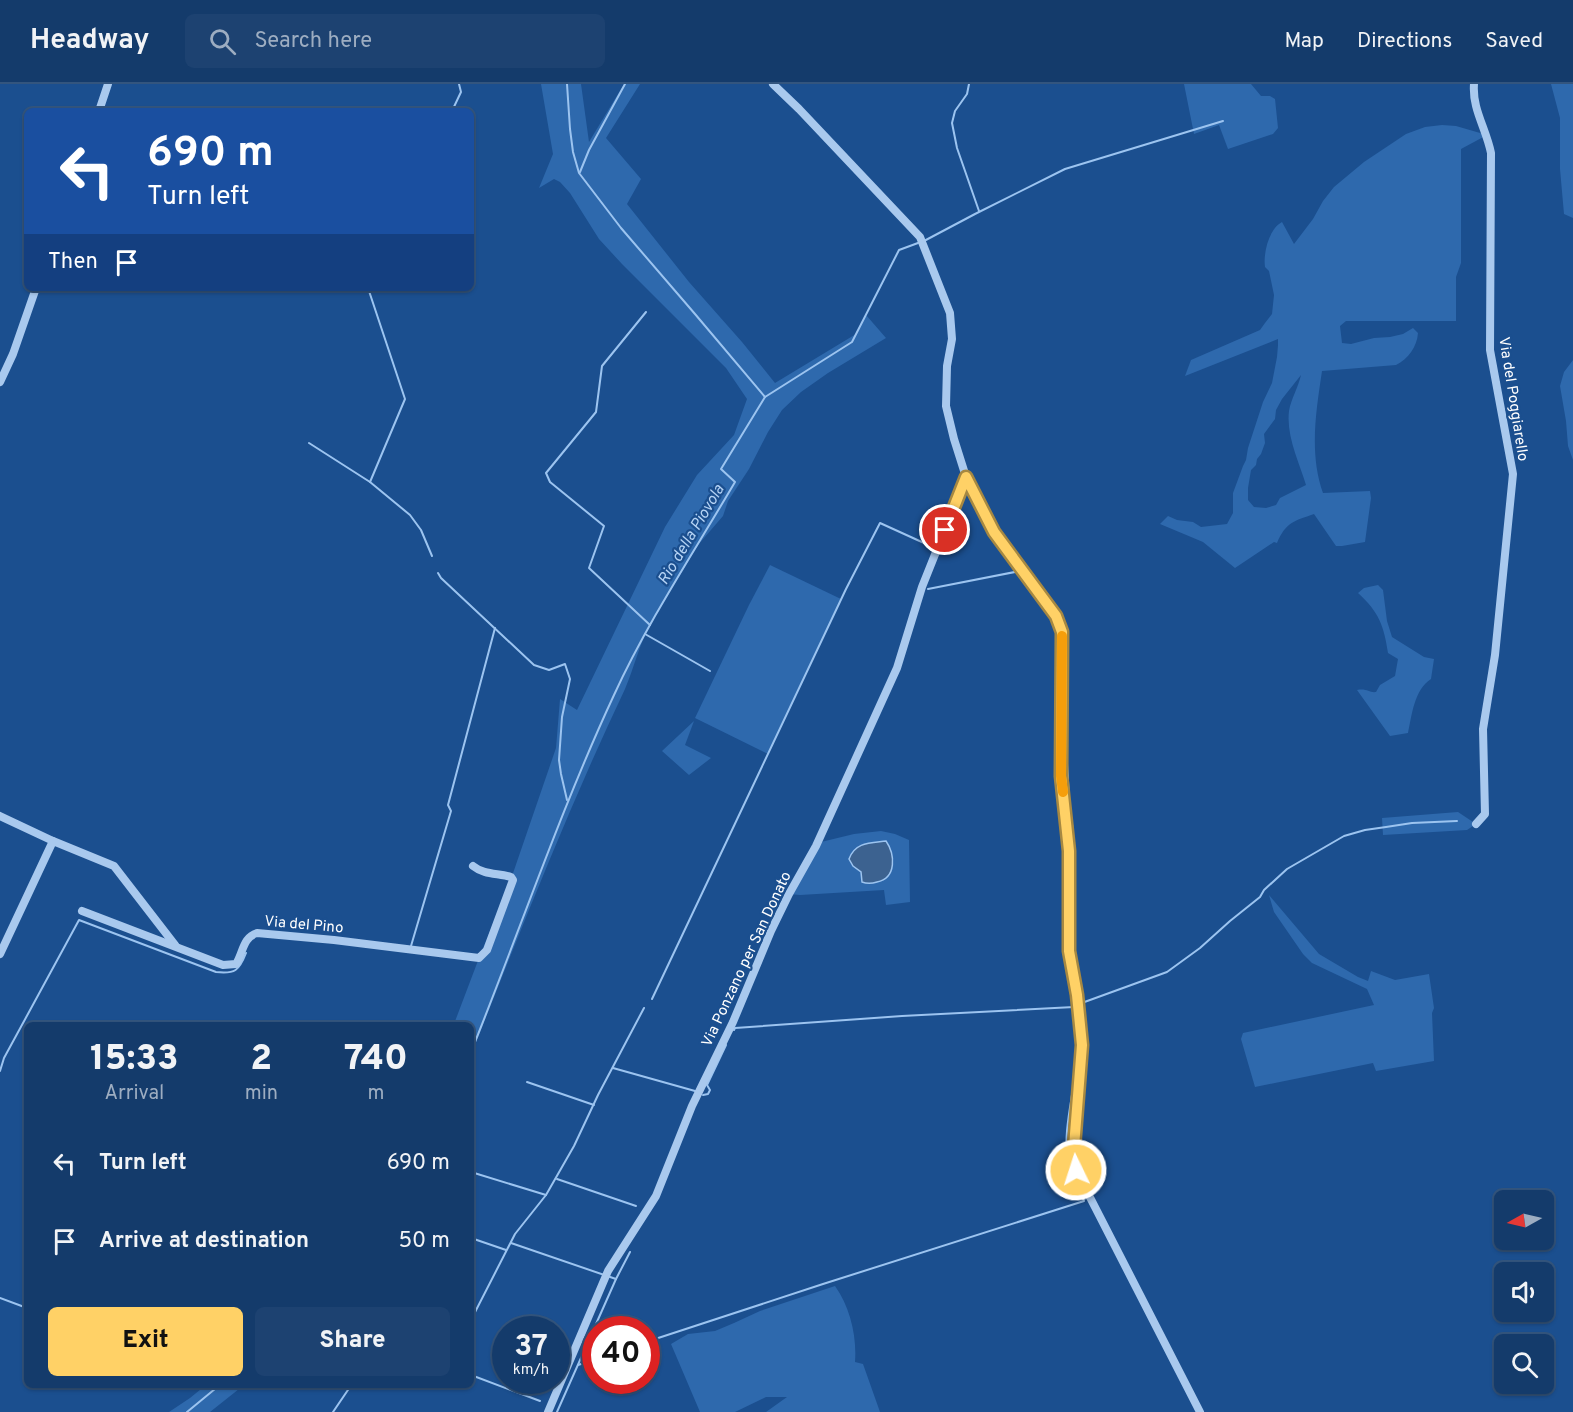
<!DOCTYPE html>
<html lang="en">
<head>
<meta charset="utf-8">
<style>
	:root { --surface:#143b6b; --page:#1d4271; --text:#f1f3f6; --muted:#9dadc1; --line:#33557e; --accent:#ffd166 }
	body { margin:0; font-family:Overpass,sans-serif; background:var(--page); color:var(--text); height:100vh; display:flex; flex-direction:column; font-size:22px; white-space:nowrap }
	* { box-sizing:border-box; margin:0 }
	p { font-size:20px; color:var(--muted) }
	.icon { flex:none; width:33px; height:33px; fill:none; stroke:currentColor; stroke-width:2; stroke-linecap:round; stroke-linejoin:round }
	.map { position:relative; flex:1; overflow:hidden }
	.details { position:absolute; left:24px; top:938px; width:450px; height:366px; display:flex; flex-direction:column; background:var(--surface); border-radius:9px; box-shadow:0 2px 4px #0004,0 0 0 2px var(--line) }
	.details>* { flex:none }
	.top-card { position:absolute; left:24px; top:24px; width:450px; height:183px; border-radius:9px; box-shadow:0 2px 4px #0004,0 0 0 2px var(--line); background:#1a4fa0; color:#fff; overflow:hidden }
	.needle { width:39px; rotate:262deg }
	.tools { position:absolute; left:1494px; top:1106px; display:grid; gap:12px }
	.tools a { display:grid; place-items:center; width:60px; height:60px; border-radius:9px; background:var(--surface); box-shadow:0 2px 4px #0004,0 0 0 2px var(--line); font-size:30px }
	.speed { position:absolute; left:492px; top:1232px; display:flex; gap:12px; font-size:30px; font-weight:700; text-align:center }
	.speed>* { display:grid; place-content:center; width:78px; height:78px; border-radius:50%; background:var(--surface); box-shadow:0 2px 4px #0004,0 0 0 2px var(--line); line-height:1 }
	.speed small { font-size:15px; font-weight:400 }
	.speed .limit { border:9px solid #d22; background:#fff; color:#111 }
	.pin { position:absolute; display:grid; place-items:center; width:51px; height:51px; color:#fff; margin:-26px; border:3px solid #fff; border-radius:50%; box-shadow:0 2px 6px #0007 }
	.me { position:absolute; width:66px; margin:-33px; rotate:356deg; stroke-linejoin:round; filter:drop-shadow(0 0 4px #0008) }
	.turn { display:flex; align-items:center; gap:21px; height:126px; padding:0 24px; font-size:27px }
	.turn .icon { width:78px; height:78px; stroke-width:2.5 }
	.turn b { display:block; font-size:42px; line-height:51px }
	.then { display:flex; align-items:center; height:57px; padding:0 24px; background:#0003; gap:12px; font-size:22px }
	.eta { display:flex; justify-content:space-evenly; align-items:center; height:102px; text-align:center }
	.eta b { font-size:36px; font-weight:800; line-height:42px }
	.primary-button { display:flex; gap:12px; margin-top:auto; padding:12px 24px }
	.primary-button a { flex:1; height:69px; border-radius:9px; background:var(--accent); color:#111; font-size:24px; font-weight:800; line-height:69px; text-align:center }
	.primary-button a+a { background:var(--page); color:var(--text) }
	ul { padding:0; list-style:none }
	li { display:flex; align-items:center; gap:18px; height:78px; padding:0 24px }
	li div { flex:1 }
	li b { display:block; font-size:22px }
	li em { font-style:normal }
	header { display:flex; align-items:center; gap:36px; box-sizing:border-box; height:84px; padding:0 30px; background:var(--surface); border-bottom:2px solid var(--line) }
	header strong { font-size:28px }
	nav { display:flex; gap:33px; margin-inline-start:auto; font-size:21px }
	.search { width:420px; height:54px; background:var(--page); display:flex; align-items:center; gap:15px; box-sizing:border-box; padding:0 21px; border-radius:9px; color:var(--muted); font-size:22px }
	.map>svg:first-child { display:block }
</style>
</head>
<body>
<header>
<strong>Headway</strong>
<div class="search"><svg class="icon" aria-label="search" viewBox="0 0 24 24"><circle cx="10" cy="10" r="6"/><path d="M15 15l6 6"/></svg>Search here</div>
<nav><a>Map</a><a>Directions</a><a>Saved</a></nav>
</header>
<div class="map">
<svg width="1573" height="1328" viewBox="0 0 1573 1328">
	<rect width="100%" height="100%" fill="#1b4f8f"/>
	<g fill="#2e69ad" fill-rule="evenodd">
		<path d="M 541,0 L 581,0 L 589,58 L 624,0 L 640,0 L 606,54 L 641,95 L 627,120 L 689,198 L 742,258 L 775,299 L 856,250 L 866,231 L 886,254 L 828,289 L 801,308 L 782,326 L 768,348 L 749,385 L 728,417 L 723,432 L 698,461 L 650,541 C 639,561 634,584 625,605 C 568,725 520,848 471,971 L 471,940 L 454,940 L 479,874 L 510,798 L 556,664 L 560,615 L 577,626 L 665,443 L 697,391 L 734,351 L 747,315 L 726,284 L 622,180 L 599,155 L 570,109 L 560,98 L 554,95 L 539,104 L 553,70 Z"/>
		<polygon points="1184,0 1251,0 1261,12 1270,12 1275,15 1278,44 1273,50 1228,65 1219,41 1194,50"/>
		<polygon points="1551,0 1573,0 1573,134 1564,130 1560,85 1560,34"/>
		<path d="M 1442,41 L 1456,42 L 1487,51 L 1461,65 L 1461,179 L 1456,193 L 1456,237 L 1346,237 L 1340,242 L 1342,259 L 1351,260 L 1374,254 L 1390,253 L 1403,250 L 1413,244 L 1418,249 C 1417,263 1408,275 1396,281 L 1322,287 C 1316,328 1309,369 1323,409 L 1370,407 L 1371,414 L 1365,458 L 1342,462 L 1336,462 L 1314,430 C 1294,437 1286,438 1277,459 L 1274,458 L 1235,484 L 1203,458 L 1160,440 L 1168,432 L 1177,436 L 1193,438 L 1201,443 L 1227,440 L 1233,429 L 1233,409 L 1243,382 L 1246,376 L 1248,364 L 1263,318 L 1272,299 L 1277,273 L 1278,261 L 1278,255 L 1185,292 L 1191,276 L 1260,246 L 1265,239 L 1272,230 L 1274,211 L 1269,187 L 1265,183 C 1263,169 1269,145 1282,138 L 1294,160 L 1313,135 L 1323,117 L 1334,103 L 1364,78 L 1406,50 L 1425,43 ZM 1301,291 C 1298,304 1291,315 1289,327 C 1286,352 1299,378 1306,401 L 1280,414 L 1276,421 L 1266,424 L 1254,423 L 1248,416 L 1248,404 L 1251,386 L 1256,381 L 1257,375 L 1261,370 L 1265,359 L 1264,350 L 1275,335 L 1276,326 L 1282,315 Z"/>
		<polygon points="1573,276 1573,376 1568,362 1566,337 1560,302 1564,288"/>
		<polygon points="770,481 841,515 768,670 695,634 749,521"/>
		<path d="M 1378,501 L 1383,506 L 1387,537 L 1392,553 L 1424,573 L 1434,575 L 1431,595 C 1414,606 1412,631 1408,649 L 1390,652 L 1357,606 C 1367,604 1369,609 1376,608 L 1380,601 L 1395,592 L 1398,575 L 1388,569 C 1384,542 1379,528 1358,509 L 1364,504 Z"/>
		<polygon points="694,637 685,661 711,674 689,691 662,667"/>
		<polygon points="1458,728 1476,740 1467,746 1383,751 1382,734"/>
		<polygon points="881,747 895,750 909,756 910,818 886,821 884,806 800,811 789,810 817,759 854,750"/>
		<polygon points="1269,811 1319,870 1358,893 1368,897 1371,887 1395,896 1429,890 1434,924 1432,929 1434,977 1376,987 1373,979 1255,1003 1241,955 1243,949 1374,921 1367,905 1312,879 1303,870 1274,828"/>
		<path d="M 835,1202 C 850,1223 857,1252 855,1278 L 863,1280 L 880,1328 L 766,1328 L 787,1313 L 766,1313 L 735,1328 L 700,1328 L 671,1260 L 688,1250 L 715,1247 L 734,1239 L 760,1227 Z"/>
		<polygon points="206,1301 244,1301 210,1328 169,1328 190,1314"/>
	</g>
	<path fill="#3c6290" stroke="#9cc4f0" stroke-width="1.5" d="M 886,757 C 895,770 897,794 877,798 C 871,800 867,800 862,798 L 861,788 L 853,782 L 849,775 C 855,758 870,759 886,757 Z"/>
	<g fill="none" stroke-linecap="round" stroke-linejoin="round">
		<g stroke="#9cc4f0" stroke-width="2">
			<polyline points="567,0 570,45 573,68 579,89 621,144 695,230 765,313"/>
			<polyline points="969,0 967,10 955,27 952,39 957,64 979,127"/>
			<polyline points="452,27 461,8 459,0"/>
			<polyline points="580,88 589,66 625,0"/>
			<polyline points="924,157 975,130 1065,85 1223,37"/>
			<polyline points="368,204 405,315 370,398"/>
			<polyline points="646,228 602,282 596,328 546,389 550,398 604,442 589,484 650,541"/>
			<polyline points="309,359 370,398 410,431 421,446 432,472"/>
			<polyline points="438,489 441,494 534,581 549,586 565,580 570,595 562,633 559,676 561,690 567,716"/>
			<polyline points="928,505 1020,487"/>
			<polyline points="645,550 710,587"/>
			<polyline points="1065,639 1068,609 1066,582"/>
			<polyline points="1065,645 1069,714"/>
			<polyline points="1070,725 1073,748 1072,763"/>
			<polyline points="411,862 451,727 448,721 495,544"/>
			<polyline points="652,915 846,505 880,439 935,464"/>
			<polyline points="1079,920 1167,888 1200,864 1230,837 1260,813 1264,806 1287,785 1344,752 1365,746 1386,743 1412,739 1457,737"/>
			<polyline points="734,946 735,944 902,932 1074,923"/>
			<path d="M 471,968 C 519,849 560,727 614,611 C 648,537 694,468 735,398 L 721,385 L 765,313 L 852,258 L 899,166 L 918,159"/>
			<polyline points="613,984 695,1007"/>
			<path d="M 0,987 L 4,974 L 79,836 L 216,888 C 235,890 239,887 246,869"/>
			<polyline points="527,998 594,1021"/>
			<polyline points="703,1011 708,1010 710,1006 707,1001 726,961"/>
			<polyline points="471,1088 546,1111"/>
			<polyline points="557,1095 636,1122"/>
			<polyline points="471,1154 506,1166"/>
			<polyline points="511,1159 616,1195"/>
			<polyline points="0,1214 27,1224"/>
			<polyline points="471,1236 515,1150 546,1111 574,1062 598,1011 644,924"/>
			<path d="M 646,1258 L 823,1200 L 1084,1117 C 1078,1104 1070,1091 1068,1077 C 1063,1055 1071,1020 1074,998"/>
			<polyline points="578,1281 596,1275"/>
			<polyline points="471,1291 540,1317"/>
			<polyline points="187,1328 221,1300"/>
			<polyline points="333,1328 352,1300"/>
			<polyline points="557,1328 616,1195 630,1168"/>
		</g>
		<g stroke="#a9c9ee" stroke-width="8">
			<polyline points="773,0 799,25 920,153 950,229 952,255 947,282 946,322 954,355 966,393 994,448 1056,532 1062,548 1061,692 1069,767 1069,867 1077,911 1082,961 1074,1063 1076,1086 1200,1328"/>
			<path d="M 1474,0 C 1472,25 1486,44 1491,69 L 1490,266 L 1513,390 L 1495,571 L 1483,645 L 1485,730 L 1476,740"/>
			<polyline points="99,27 108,0"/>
			<polyline points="0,298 13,270 36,204"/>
			<polyline points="0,732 53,757 114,782 175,861"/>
			<path d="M 82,827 L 223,881 L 236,880 C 243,869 243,853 257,849 L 334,856 L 479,874 L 487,866 L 513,796 L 511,793 C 498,789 484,791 473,782"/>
			<polyline points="0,870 53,757"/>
			<polyline points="548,1328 608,1187 656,1112 692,1022 733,938 771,847 789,810 816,762 897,584 922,503 966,393"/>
		</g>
	</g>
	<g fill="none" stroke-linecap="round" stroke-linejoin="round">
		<defs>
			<polyline id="route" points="945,446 966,393 994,448 1056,532 1062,548 1061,692 1069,767 1069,867 1077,911 1082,961 1074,1063 1076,1086"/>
		</defs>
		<use href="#route" stroke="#a68842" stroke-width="15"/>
		<use href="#route" stroke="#ffd166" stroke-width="10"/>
		<polyline stroke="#f59e0b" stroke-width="10" points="1062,552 1061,692 1063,708"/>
	</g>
	<g text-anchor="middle" stroke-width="4.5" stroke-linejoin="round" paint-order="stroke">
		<g font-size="15" fill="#fff" stroke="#1b4f8f">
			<text transform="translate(1514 315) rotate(81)" y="5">Via del Poggiarello</text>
			<text transform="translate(304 840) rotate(5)" y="5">Via del Pino</text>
			<text transform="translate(746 875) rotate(-65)" y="5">Via Ponzano per San Donato</text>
		</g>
		<g font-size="16" font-style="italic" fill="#b5d3f5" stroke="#1b4f8f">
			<text transform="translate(690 450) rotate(-59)" y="6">Rio della Piovola</text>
		</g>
	</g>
</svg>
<div class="tools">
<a><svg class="needle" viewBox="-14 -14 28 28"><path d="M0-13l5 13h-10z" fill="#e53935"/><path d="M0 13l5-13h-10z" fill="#9dadc1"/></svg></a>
<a><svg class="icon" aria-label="sound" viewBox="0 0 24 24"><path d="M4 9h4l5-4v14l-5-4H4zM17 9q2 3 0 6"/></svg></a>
<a><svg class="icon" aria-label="search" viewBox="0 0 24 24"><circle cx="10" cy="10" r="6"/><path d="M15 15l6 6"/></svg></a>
</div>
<div class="speed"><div>37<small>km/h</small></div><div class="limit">40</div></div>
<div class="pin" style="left:945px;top:446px;background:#d93025"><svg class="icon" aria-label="arrive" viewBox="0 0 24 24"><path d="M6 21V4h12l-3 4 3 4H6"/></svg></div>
<svg class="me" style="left:1076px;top:1086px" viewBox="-20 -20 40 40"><circle r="17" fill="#ffd166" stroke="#fff" stroke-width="3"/><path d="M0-11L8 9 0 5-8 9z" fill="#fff"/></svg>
<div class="top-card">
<div class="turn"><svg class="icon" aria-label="left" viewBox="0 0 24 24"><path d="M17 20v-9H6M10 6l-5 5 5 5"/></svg><div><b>690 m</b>Turn left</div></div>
<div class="then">Then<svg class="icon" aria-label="arrive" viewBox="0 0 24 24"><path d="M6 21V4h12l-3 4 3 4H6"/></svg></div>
</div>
<section class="details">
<div class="eta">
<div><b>15:33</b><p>Arrival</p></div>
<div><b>2</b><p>min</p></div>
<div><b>740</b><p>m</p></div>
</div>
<ul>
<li><svg class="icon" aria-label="left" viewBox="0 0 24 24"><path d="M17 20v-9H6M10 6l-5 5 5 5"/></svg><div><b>Turn left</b></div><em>690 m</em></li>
<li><svg class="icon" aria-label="arrive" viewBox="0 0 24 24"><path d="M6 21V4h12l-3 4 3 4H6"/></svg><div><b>Arrive at destination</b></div><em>50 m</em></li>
</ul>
<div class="primary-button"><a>Exit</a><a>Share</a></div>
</section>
</div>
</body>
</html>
